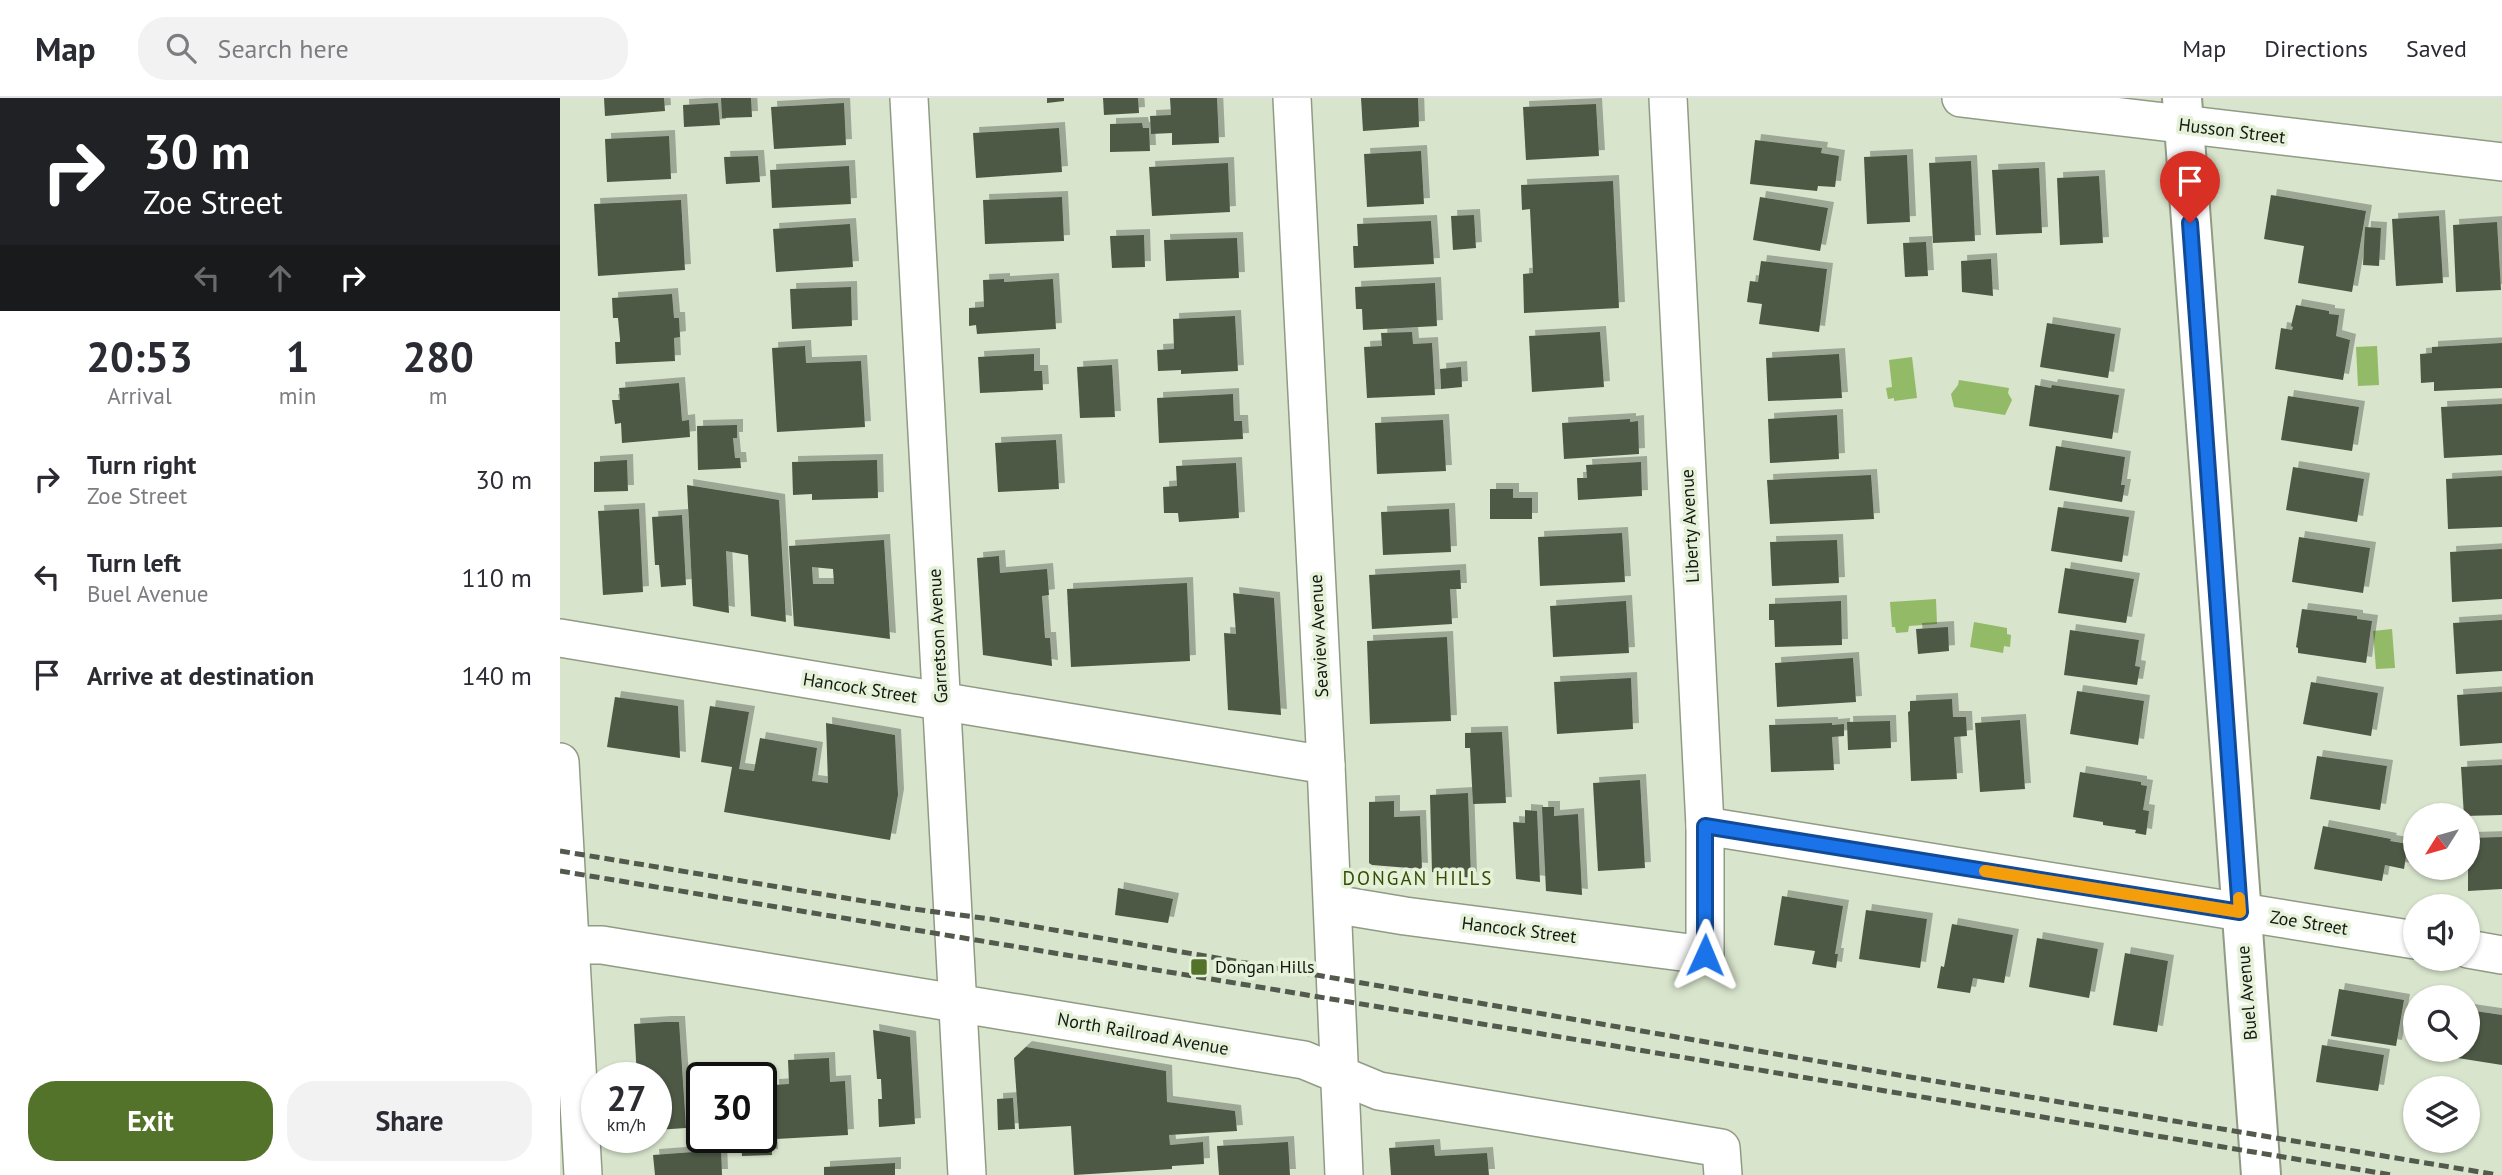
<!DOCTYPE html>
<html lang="en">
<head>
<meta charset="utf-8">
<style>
	:root { --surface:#fff; --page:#f2f2f3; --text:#2b2b33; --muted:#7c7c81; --line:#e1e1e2; --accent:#54732a }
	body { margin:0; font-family:"PT Sans",sans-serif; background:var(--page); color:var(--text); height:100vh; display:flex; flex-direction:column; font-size:26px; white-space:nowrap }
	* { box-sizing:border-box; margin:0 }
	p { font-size:23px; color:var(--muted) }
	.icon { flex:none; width:38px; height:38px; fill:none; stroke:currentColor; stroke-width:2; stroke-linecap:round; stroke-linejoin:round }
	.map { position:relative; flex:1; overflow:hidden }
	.side { display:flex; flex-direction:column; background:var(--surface); width:560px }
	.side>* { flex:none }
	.hud { background:#202124; color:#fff; overflow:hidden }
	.needle { width:46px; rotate:233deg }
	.controls { position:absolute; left:1843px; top:705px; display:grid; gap:14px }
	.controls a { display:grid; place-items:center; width:77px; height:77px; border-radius:50%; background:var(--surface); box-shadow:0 2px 5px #0004; font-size:35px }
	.speed { position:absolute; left:21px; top:964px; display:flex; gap:14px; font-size:35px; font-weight:700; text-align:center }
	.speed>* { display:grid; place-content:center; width:91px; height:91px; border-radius:50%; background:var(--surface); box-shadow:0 2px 5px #0004; line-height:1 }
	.speed small { font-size:18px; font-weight:400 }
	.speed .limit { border:4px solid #111; border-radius:10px; background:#fff; color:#111 }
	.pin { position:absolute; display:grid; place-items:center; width:60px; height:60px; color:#fff; margin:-72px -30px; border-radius:50% 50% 50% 0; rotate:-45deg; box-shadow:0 0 7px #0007 }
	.pin .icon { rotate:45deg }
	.me { position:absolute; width:77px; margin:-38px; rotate:1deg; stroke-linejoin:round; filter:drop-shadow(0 0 5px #0008) }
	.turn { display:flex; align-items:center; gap:24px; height:147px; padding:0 28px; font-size:32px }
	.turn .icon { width:91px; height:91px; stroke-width:2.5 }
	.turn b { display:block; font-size:49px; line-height:60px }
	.lanes { display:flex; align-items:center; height:66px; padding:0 28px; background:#0003; justify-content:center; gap:35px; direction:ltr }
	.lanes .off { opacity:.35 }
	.eta { display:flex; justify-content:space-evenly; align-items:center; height:119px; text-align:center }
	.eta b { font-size:42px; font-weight:800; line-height:49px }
	.cta { display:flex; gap:14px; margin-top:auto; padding:14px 28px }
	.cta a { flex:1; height:80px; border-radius:28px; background:var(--accent); color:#fff; font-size:28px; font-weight:800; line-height:80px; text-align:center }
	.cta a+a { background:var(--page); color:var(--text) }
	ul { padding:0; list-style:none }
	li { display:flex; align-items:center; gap:21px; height:98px; padding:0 28px }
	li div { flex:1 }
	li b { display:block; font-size:26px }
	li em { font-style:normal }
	header { display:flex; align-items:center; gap:42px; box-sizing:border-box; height:98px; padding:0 35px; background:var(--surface); border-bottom:2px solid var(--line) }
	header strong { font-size:33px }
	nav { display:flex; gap:38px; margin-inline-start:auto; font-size:24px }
	.search { width:490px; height:63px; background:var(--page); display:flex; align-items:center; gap:18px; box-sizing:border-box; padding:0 24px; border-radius:28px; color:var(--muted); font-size:26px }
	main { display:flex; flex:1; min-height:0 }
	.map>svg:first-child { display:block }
</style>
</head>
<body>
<header>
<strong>Map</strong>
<div class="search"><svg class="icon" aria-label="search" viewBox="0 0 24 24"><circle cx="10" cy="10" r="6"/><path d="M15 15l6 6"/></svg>Search here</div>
<nav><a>Map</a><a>Directions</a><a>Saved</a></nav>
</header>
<main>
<section class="side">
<div class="hud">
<div class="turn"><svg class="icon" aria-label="right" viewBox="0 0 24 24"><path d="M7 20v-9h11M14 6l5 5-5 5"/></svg><div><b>30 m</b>Zoe Street</div></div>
<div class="lanes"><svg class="icon off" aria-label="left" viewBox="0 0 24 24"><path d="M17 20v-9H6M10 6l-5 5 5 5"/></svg><svg class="icon off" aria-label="ahead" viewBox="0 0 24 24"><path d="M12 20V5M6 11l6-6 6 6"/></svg><svg class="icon" aria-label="right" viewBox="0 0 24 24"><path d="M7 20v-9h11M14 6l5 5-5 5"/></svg></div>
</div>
<div class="eta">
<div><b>20:53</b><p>Arrival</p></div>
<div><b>1</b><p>min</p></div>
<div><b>280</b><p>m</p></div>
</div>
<ul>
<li><svg class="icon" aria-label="right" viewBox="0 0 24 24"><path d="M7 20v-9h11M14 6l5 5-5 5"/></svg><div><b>Turn right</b><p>Zoe Street</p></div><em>30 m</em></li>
<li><svg class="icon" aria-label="left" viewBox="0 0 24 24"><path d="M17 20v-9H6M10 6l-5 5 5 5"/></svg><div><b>Turn left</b><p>Buel Avenue</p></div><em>110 m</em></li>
<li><svg class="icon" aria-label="arrive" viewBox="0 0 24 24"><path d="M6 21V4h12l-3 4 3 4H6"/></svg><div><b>Arrive at destination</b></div><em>140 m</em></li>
</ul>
<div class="cta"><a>Exit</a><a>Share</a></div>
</section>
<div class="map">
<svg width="1942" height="1077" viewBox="0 0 1942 1077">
	<defs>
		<filter id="shadow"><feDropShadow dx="6" dy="-6" stdDeviation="0" flood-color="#0004"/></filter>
	</defs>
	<rect width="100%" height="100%" fill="#d8e4cc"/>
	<g fill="#93ba66">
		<polygon points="1817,248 1819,287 1798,288 1796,249"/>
		<polygon points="1352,259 1357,300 1334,303 1334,300 1328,301 1326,290 1332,289 1329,262"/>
		<polygon points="1399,282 1449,290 1448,295 1452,302 1445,317 1394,309 1391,296 1398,287"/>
		<polygon points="1376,501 1377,526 1349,528 1348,534 1336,535 1335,529 1332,529 1330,504"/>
		<polygon points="1414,524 1447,530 1447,536 1451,537 1450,549 1444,548 1443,555 1410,549"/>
		<polygon points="1832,531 1835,570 1816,571 1813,533"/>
	</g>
	<g fill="#4e5844" fill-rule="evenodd" filter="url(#shadow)">
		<polygon points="44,0 104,0 105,13 45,18"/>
		<polygon points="161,0 191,0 192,19 162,20"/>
		<polygon points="487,0 504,0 504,3 487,5"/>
		<polygon points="543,0 578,0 579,15 544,17"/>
		<polygon points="610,0 657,0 659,45 612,47 612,35 591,36 590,18 611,17"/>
		<polygon points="801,0 858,0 859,29 803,33"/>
		<polygon points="158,5 160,27 124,29 123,7"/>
		<polygon points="284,5 286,47 214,51 211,9"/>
		<polygon points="1036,6 1039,58 966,62 963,9"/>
		<polygon points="582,25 583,30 589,30 590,53 550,54 550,26"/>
		<polygon points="499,30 502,74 416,80 413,35"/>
		<polygon points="109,38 111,81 47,84 45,41"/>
		<polygon points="1195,42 1262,50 1261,55 1279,58 1275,89 1258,88 1257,93 1190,86"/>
		<polygon points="861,53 864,106 807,109 804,56"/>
		<polygon points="1347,57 1350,124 1307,126 1304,59"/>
		<polygon points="198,58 200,84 166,86 164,59"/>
		<polygon points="1411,63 1415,143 1373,145 1369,65"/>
		<polygon points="668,65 670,114 592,118 589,69"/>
		<polygon points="289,68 291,106 212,110 210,72"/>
		<polygon points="1479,70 1482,135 1436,137 1432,72"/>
		<polygon points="1539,78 1543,145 1500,147 1497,80"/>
		<polygon points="1053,83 1059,210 964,215 963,176 973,175 970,111 962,112 961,87"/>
		<polygon points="1711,97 1806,113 1792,194 1738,185 1744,148 1704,141"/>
		<polygon points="502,99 504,143 425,146 423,102"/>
		<polygon points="1200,99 1268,110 1260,153 1193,142"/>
		<polygon points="121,102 125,172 38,178 34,106"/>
		<polygon points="914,117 916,150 893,152 891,118"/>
		<polygon points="1879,118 1883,185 1836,188 1832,121"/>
		<polygon points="871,123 874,166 794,170 793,148 798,148 797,126"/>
		<polygon points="1937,124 1941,192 1896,194 1893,127"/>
		<polygon points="290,126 293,169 216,174 213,131"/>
		<polygon points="1805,129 1821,130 1819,168 1803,167"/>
		<polygon points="584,137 585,169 552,170 550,138"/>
		<polygon points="677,140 679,180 606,183 604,142"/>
		<polygon points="1366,144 1368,178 1345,179 1343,145"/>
		<polygon points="1431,161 1433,198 1402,194 1401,163"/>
		<polygon points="1201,163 1267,171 1259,234 1199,226 1202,206 1187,204 1190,183 1198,184"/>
		<polygon points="444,181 444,184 493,181 496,231 417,236 416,227 409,228 409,210 424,209 423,182"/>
		<polygon points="875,185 877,228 803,232 802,211 796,211 795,189"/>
		<polygon points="291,189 292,228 232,231 230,191"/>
		<polygon points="112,196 114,220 119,220 120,239 114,240 115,263 56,266 55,244 60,244 60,241 58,220 53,220 52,200"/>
		<polygon points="1736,207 1769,213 1769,216 1779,217 1776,238 1790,242 1783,282 1715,271 1721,230 1732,232 1733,229 1731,228"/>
		<polygon points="675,218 678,273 621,276 621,272 598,273 597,252 614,251 613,221"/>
		<polygon points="1487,225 1555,236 1548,280 1480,269"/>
		<polygon points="852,234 853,246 872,245 875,297 807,300 804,249 822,248 821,235"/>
		<polygon points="1040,234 1044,289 972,294 969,238"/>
		<polygon points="1942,245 1942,290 1874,293 1874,284 1861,285 1860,256 1872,255 1872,249"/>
		<polygon points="245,248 246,265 301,263 305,329 217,334 212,250"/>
		<polygon points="474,256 474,273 482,273 483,292 420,295 418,259"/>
		<polygon points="1279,256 1282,300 1208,303 1206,260"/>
		<polygon points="552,267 555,319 520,320 517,269"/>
		<polygon points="901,269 902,289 881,291 880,271"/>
		<polygon points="119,285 122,323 129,322 130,339 62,345 61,325 55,326 52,302 60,302 59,290"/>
		<polygon points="1475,287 1491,290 1492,287 1559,297 1552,341 1469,328"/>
		<polygon points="673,296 674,323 682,323 683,341 599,345 597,300"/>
		<polygon points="1728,298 1799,309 1792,353 1721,342"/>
		<polygon points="1942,306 1942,357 1884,360 1881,309"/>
		<polygon points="1277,317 1279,361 1210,365 1208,321"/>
		<polygon points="1070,321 1070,324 1078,323 1079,356 1004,361 1002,325"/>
		<polygon points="883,322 886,373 817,376 815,325"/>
		<polygon points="177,327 177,340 173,340 175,360 180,360 181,370 138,372 137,328"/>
		<polygon points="496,342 499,391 438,394 435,345"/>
		<polygon points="1496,348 1565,359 1561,387 1565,387 1562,404 1489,392"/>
		<polygon points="67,362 68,393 34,394 34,364"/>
		<polygon points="317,362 318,400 252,402 252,396 233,397 232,364"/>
		<polygon points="1081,364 1082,398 1018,402 1017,380 1027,380 1026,367"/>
		<polygon points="676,365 679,420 619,424 618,415 604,415 603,389 617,388 616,368"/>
		<polygon points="1733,369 1804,381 1797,424 1726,412"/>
		<polygon points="1311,377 1314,421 1210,426 1207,382"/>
		<polygon points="1942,378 1942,429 1888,431 1886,381"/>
		<polygon points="127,387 219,402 226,524 191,518 188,457 166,453 169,515 133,508"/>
		<polygon points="930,391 953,391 953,400 972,400 972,421 930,421"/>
		<polygon points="1498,409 1569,419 1562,464 1491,453"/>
		<polygon points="79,411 83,494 43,497 38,413"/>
		<polygon points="889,411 891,454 823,457 821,414"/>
		<polygon points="122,417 126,487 101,489 99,467 95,467 92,419"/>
		<polygon points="1062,435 1065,484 980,488 978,439"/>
		<polygon points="1739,439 1810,450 1803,495 1732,484"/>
		<path d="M 324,442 L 330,541 L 234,528 L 229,448 ZM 252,469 L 273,471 L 274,486 L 253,486 Z"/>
		<polygon points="1277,442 1279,485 1212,488 1210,444"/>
		<polygon points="1942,451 1942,501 1892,504 1890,454"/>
		<polygon points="439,458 440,475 487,471 489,497 482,498 485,540 490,540 492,568 423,557 417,460"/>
		<polygon points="1505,470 1574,481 1566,525 1498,515"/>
		<polygon points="900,472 901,491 890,491 892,526 812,531 809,477"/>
		<polygon points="627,485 630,563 511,569 507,491"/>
		<polygon points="673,495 714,500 721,617 668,612 664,535 676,536"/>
		<polygon points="1066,503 1069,555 993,559 990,508"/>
		<polygon points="1281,503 1282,547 1215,549 1214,522 1209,522 1209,506"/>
		<polygon points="1742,511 1797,518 1797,521 1812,523 1806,565 1738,555 1738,550 1736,549"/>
		<polygon points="1942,522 1942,573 1896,576 1893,525"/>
		<polygon points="1388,529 1389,553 1358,556 1356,531"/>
		<polygon points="1510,532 1579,542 1575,568 1580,569 1577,587 1504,577"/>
		<polygon points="887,539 891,623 810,626 807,543"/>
		<polygon points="1293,560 1296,604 1217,609 1215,565"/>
		<polygon points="1071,580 1073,631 997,636 994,584"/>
		<polygon points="1751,584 1818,595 1811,638 1743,626"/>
		<polygon points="1517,593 1584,603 1578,647 1510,636"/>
		<polygon points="1942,594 1942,645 1900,648 1897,597"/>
		<polygon points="55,599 118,608 120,660 47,649"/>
		<polygon points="1392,601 1393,619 1406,619 1407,638 1394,639 1397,681 1351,683 1348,614 1350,613 1350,603"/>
		<polygon points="150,608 189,614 179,671 194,673 200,640 257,650 252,683 268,685 266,625 335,637 338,697 330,742 164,714 172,669 141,664"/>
		<polygon points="1460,622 1465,691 1420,694 1415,625"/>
		<polygon points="1330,623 1331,650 1288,652 1287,624"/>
		<polygon points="1272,625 1272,627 1284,626 1284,638 1272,639 1274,672 1211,674 1209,627"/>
		<polygon points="942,634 946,705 913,706 910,650 905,650 905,635"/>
		<polygon points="1757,658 1827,668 1820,712 1750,701"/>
		<polygon points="1942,667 1942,717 1904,718 1901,669"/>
		<polygon points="1520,674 1581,684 1581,687 1587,688 1583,712 1589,713 1586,737 1575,735 1576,732 1543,727 1543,724 1513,719"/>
		<polygon points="1080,682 1085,770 1038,773 1033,685"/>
		<polygon points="908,695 911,780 872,774 870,697"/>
		<polygon points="834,703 834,719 860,718 862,771 812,767 809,765 809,704"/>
		<polygon points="982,709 994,709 994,718 1018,716 1022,797 986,793"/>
		<polygon points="965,712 977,713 980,784 956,781 953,724 965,725"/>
		<polygon points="1763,728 1831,741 1830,743 1848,746 1844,771 1825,767 1822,783 1754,771"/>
		<polygon points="1942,739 1942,791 1908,793 1908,740"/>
		<polygon points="558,790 613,801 608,825 555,817"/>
		<polygon points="1222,798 1283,808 1275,856 1278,856 1276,870 1252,866 1255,853 1214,847"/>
		<polygon points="1306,812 1367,821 1360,870 1299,861"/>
		<polygon points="1392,826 1453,837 1444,885 1413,880 1410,895 1377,890 1381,868 1384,869"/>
		<polygon points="1477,840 1538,851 1529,900 1469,889"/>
		<polygon points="1565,855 1608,863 1597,934 1553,927"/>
		<polygon points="1779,891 1844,902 1836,948 1771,938"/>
		<polygon points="1908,912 1942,917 1942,967 1885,958 1886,952 1908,952"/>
		<polygon points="105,924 119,924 126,1030 96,1032 96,980 77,980 74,926"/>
		<polygon points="313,932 350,939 355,1026 319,1029 318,1001 322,1001 321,981 317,981"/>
		<polygon points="1762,947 1824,957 1818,993 1756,984"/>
		<polygon points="466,949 606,973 607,1004 675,1013 677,1033 609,1037 610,1047 643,1044 644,1066 612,1068 612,1071 514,1077 511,1028 459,1031 454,960"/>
		<polygon points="269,960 270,984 285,983 288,1037 216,1041 213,987 229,986 228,962"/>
		<polygon points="453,1000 455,1031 438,1032 437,1001"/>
		<polygon points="211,1040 212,1057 182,1058 181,1042"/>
		<polygon points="728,1044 730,1077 659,1077 657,1048"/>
		<polygon points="874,1047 875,1058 927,1055 929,1077 831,1077 829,1050"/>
		<polygon points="161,1052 162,1077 95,1077 93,1057"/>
		<polygon points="335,1065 335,1077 264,1077 264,1069"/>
	</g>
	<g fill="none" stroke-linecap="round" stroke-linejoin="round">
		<defs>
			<g id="minor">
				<polyline points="349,0 407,1077"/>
				<polyline points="732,0 766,667 784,1077"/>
				<polyline points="1401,0 1942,64"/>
				<polyline points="0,540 766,667"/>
				<polyline points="0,664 23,1077"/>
				<polyline points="1145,728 1855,842"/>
				<polyline points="773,806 845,818 1145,857 1145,728 1108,0"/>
				<polyline points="0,847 42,847 744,962 819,993 1161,1050 1163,1077"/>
				<polyline points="1908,851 1942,857"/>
			</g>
			<polyline id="tertiary" points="1622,0 1701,1077"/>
		</defs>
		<use href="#minor" stroke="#909b85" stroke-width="40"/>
		<use href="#tertiary" stroke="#909b85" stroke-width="42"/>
		<use href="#minor" stroke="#fff" stroke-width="37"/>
		<use href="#tertiary" stroke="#fff" stroke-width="38"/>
		<g stroke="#535a4d" stroke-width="5" stroke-dasharray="10 5" stroke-linecap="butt">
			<polyline points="0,753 346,810 430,821 1344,978 1938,1077"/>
			<polyline points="0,773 1832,1077"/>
		</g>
	</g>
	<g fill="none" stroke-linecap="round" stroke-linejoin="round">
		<defs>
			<polyline id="route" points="1145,857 1145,728 1680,814 1630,125"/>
		</defs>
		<use href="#route" stroke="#114b97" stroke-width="18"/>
		<use href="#route" stroke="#1a73e8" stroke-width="12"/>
		<polyline stroke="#f59e0b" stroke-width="12" points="1425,773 1680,814 1679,800"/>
	</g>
	<rect fill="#54732a" stroke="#e5f1d9" stroke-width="2.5" x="630" y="860" width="18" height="18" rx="3.5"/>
	<g text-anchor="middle" stroke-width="7" stroke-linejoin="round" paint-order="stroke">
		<g font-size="18" fill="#141810" stroke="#e5f1d9">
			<text transform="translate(1672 33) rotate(7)" y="6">Husson Street</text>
			<text transform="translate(1130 428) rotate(-93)" y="6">Liberty Avenue</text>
			<text transform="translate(378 538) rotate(-93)" y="6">Garretson Avenue</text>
			<text transform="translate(759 538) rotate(-93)" y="6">Seaview Avenue</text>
			<text transform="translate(300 590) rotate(9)" y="6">Hancock Street</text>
			<text transform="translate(1749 825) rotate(9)" y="6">Zoe Street</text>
			<text transform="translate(959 832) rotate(7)" y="6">Hancock Street</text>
			<text transform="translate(1687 895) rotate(-95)" y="6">Buel Avenue</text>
			<text transform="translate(583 936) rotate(10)" y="6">North Railroad Avenue</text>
		</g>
		<g font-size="18" fill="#141810" stroke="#e5f1d9" text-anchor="start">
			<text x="655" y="875">Dongan Hills</text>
		</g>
		<g font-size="19" letter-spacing="2" fill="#334e04" stroke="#e5f1d9">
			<text x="858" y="787">DONGAN HILLS</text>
		</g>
	</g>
</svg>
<div class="controls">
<a><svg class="needle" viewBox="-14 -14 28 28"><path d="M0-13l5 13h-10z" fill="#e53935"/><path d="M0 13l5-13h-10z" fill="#7c7c81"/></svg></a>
<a><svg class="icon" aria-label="sound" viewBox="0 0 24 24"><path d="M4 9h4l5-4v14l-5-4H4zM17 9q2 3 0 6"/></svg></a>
<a><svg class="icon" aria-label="search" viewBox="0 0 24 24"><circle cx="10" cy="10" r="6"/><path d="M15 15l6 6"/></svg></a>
<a><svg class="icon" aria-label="layers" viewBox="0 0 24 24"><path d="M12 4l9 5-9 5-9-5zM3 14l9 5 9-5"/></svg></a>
</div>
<div class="speed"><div>27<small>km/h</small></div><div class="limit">30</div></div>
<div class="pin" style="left:1630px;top:125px;background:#d93025"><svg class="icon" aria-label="arrive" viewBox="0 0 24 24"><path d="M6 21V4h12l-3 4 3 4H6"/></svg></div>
<svg class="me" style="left:1145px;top:857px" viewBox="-20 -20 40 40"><path d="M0-17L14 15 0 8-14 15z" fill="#1a73e8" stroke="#fff" stroke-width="4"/></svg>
</div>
</main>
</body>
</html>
